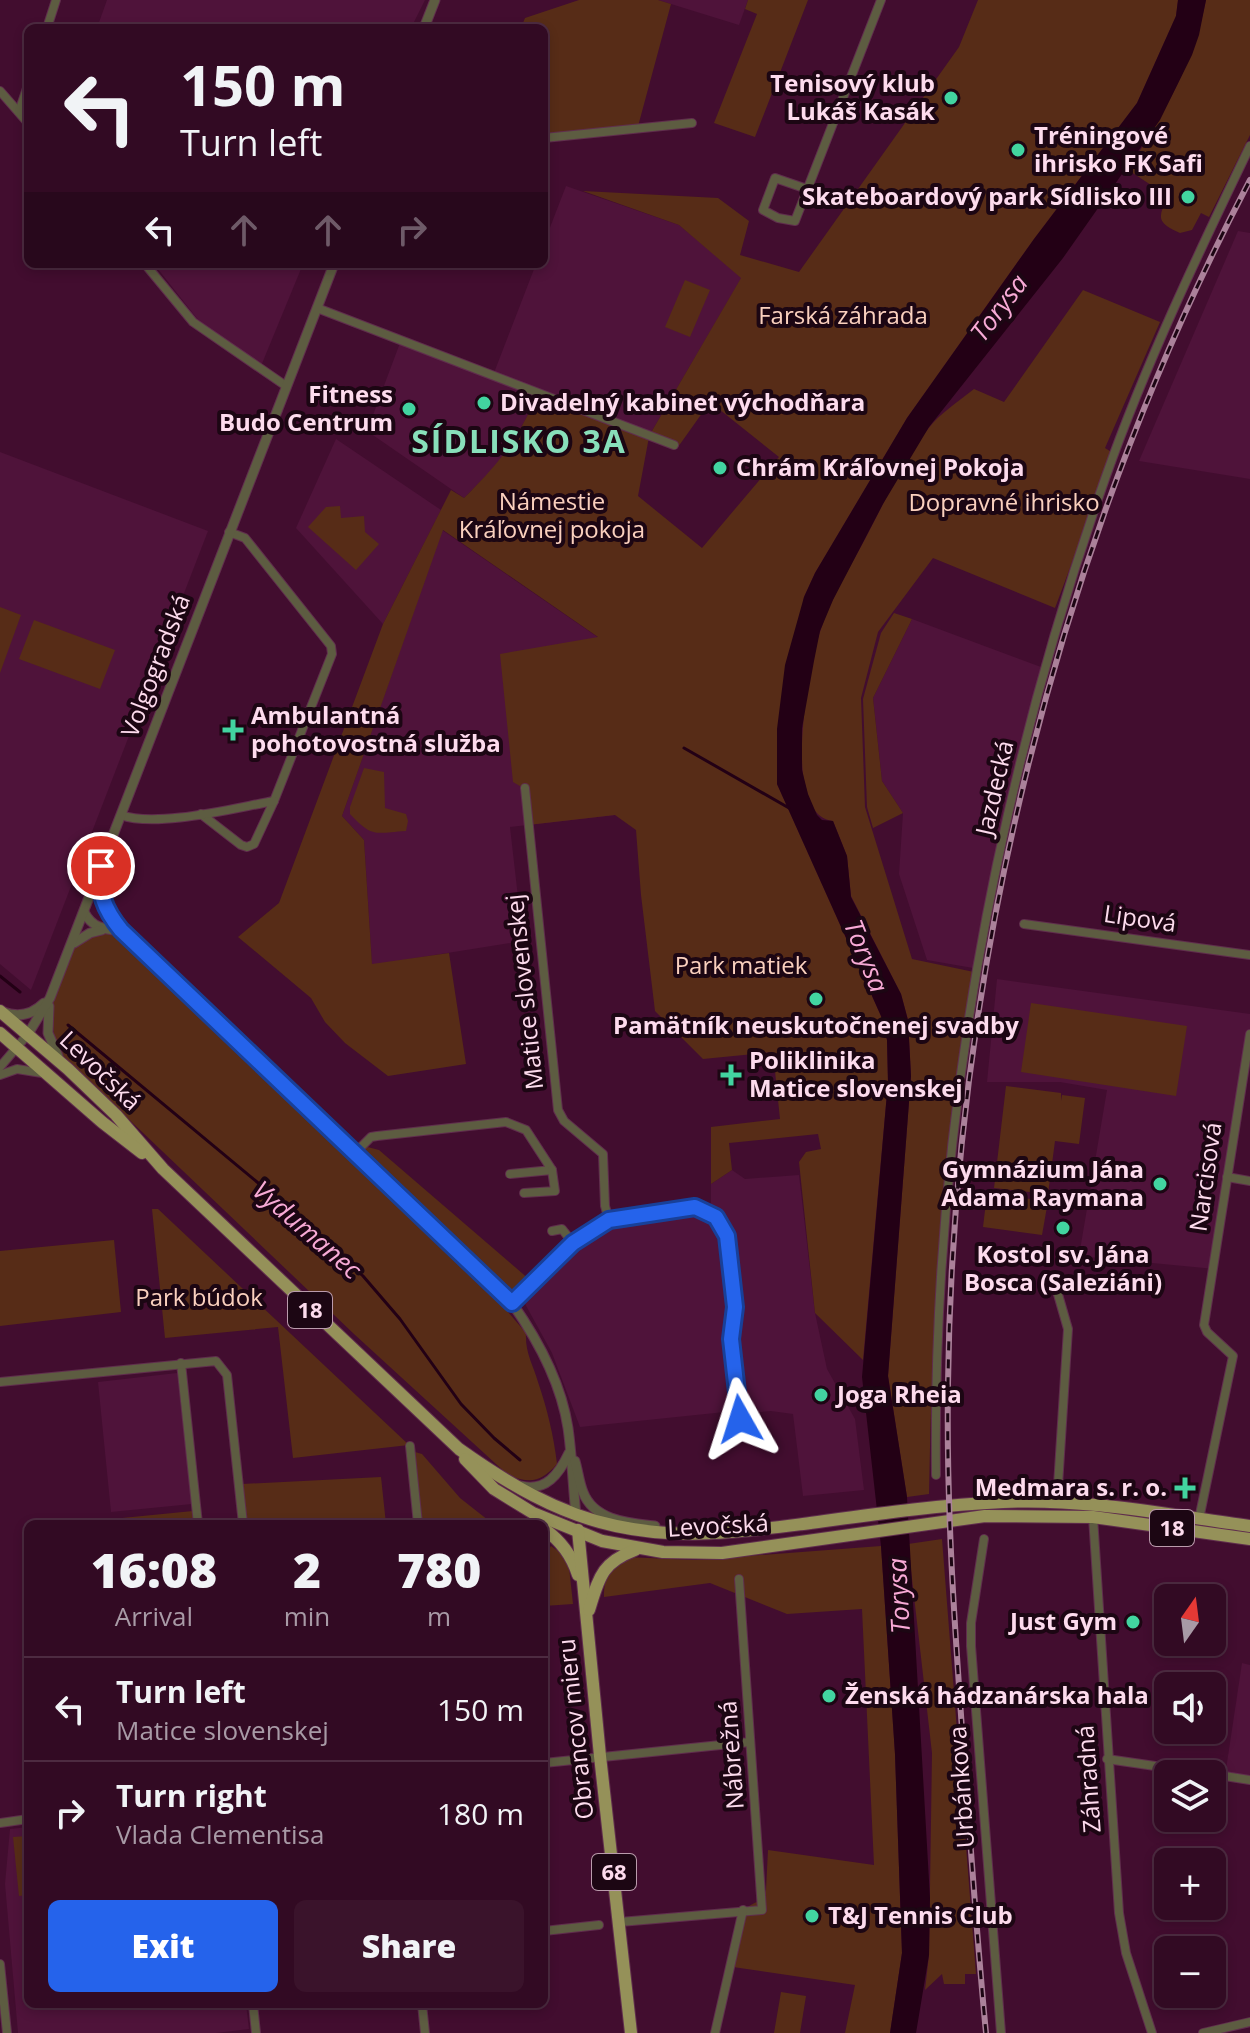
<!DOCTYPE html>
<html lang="en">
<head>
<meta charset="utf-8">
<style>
	:root { --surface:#320a23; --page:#3a132b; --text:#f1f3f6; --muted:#a89aa6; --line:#4d2b41; --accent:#2563eb }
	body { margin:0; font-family:"Open Sans",sans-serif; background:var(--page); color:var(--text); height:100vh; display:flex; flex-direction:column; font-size:30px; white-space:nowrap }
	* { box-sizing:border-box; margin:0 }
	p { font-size:26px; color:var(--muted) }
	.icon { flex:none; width:44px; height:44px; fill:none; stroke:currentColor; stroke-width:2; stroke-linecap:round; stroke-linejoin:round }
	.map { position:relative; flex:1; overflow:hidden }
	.side { position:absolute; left:24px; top:1520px; width:524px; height:488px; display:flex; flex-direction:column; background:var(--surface); border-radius:12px; box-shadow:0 4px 12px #0003,0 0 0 2px var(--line) }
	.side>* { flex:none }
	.banner { position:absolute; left:24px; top:24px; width:524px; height:244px; border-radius:12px; box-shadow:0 4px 12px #0003,0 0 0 2px var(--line); background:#320a23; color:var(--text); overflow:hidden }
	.needle { width:52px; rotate:14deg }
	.fabs { position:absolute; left:1154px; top:1584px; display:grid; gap:16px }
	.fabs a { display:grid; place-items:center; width:72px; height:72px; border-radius:12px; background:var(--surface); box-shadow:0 4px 12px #0003,0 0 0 2px var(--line); font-size:40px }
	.pin { position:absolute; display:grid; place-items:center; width:68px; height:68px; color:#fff; margin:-34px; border:4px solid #fff; border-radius:50%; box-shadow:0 2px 8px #0007 }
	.me { position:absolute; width:88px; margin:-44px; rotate:354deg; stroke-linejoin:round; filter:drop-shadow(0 0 6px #0008) }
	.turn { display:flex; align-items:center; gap:28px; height:168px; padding:0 24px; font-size:36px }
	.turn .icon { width:104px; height:104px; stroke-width:2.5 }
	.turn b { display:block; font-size:56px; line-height:68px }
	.lanes { display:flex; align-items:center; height:76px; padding:0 24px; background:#0003; justify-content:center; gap:40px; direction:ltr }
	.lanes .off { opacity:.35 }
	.eta { display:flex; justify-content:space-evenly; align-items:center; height:136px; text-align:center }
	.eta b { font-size:48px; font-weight:800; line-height:56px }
	.primary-button { display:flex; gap:16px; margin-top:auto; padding:16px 24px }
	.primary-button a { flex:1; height:92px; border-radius:12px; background:var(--accent); color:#fff; font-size:32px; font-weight:800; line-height:92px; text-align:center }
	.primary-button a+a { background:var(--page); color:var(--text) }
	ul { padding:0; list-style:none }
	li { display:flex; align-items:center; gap:24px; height:104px; padding:0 24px; border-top:2px solid var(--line) }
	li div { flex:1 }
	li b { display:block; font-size:30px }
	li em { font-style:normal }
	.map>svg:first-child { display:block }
</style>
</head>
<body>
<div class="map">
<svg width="1250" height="2033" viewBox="0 0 1250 2033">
	<rect width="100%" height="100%" fill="#420d2f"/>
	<g fill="#4f133a">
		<polygon points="107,0 425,0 411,28 97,28"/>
		<polygon points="658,0 748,0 739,25"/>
		<polygon points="566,186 679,225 742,277 649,436 537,395 527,417 502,460 464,498 367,431 400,343 492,378 536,264 544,264 544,243"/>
		<polygon points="1238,231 1250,233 1250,479 1139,461"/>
		<polygon points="154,264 303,264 261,366 199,321"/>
		<polygon points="336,439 441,510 383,624 296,528"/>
		<polygon points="0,452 208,531 31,990 0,964"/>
		<polygon points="442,530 599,638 615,815 510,827 523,941 372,965 364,840 342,816"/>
		<polygon points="912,619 1041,667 973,968 927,960 899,874 903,813 882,781 873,698"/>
		<polygon points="997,979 1250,1014 1250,1045 1215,1269 1079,1256 1107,1090 1060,1082 987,1082"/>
		<polygon points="732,1170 745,1179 799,1175 815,1313 827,1369 855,1419 864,1490 803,1496 793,1414 771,1411 750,1413 744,1410 580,1427 552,1353 524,1302 530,1280 582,1233 608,1218 692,1208 711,1220 711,1184"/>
		<polygon points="177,1373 192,1504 111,1512 98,1382"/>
		<polygon points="1242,1663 1250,1665 1250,1779 1225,1776"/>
		<polygon points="28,1827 28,2004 246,2004 249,2029 216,2033 18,2033 5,1884 10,1829"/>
	</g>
	<g fill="#572c17" fill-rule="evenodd">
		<polygon points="579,0 658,0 671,4 637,130 544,139 544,28 521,28 525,18"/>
		<polygon points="748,0 808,0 755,137 714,123 757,14 745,9"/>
		<path d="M 978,0 L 1178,0 L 1176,16 L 1137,103 L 1034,239 L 907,418 L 815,573 L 804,597 L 777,784 L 881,1016 L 887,1040 L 888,1082 L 863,1360 L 815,1313 L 799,1162 L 806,1152 L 821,1149 L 818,1134 L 729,1143 L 732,1170 L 711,1184 L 711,1127 L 780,1119 L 773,1052 L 703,1059 L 655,1011 L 641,895 L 636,830 L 615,815 L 528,825 L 525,789 L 513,782 L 500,654 L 598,637 L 443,530 L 342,816 L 364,840 L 372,964 L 449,953 L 466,1064 L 388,1076 L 345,1043 L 325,1022 L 311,998 L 238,937 L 279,903 L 383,624 L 451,490 L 464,498 C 499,463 517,441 537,395 L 649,436 L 741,278 L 679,225 L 583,191 L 718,198 L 749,221 L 740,255 L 799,272 L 959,47 ZM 710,402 L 779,457 L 702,548 L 638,496 L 649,437 L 678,447 Z"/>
		<path d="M 1206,0 L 1250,0 L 1250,135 L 1209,217 L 1201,213 L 1192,230 L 1180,233 C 1156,222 1158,218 1168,196 L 1128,170 C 1163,114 1193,66 1206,0 Z"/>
		<polygon points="685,280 710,290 690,337 665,327"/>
		<path d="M 1083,290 L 1160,322 L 1105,448 L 1113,453 L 1055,608 L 933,558 L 878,632 L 861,698 L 865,807 L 912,959 L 974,972 C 942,1144 932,1319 929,1494 L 907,1497 L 888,1376 L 911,1076 L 908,1020 L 901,994 L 851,896 L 847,856 L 833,821 C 812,818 809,799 804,780 C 797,746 809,662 821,629 C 831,598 849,569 864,541 C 883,505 903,461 928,429 C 939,414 959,401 974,389 L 1004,402 Z"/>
		<polygon points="340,506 341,518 364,516 365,532 379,544 356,570 308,527 326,507"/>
		<polygon points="0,607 21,615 0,673"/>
		<polygon points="894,613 912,619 873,698 882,781 903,813 873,828 867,807 863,699 881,633"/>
		<polygon points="34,620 115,650 100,689 19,659"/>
		<path d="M 364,768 L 384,772 L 385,808 L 406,814 L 408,821 L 406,831 C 374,833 373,838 350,814 L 350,807 Z"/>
		<path d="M 109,933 L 126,933 L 345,1141 L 379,1150 L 530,1280 L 502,1305 L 526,1333 C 525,1353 533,1364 538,1382 C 547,1408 554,1437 557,1464 C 541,1482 531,1484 508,1475 L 354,1334 L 55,1049 L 51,1002 L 66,950 L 88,938 Z"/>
		<polygon points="1031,1003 1187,1026 1176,1096 1021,1072"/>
		<polygon points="1006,1086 1061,1093 1061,1101 1062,1095 1085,1098 1079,1144 1055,1141 1048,1194 994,1188"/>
		<polygon points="987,1194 1048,1201 1042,1235 983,1227"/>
		<polygon points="152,1209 158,1209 409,1445 293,1458 278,1327 165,1338"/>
		<polygon points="114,1240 121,1312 0,1326 0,1251"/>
		<polygon points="415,1452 422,1454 460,1498 493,1524 422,1524"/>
		<polygon points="381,1477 386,1524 245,1524 242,1484"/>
		<polygon points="193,1511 194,1524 112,1524 112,1519"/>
		<polygon points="942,1539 976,1974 965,1974 965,1984 944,1984 942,1974 925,1990 929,1955 932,1753 908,1544"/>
		<polygon points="551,1546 568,1558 573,1604 544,1606 544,1551 547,1551"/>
		<path d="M 881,1546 L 895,1754 L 902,1953 L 890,2033 L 845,2033 L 855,1985 L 733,1967 L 749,1906 L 762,1899 L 766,1890 L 768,1850 L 874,1865 L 862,1609 L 787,1614 L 710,1583 L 604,1597 C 604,1577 610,1570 625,1557 L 695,1560 Z"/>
		<polygon points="28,1836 28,1895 19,1896 13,1837"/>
		<polygon points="781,1992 806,1996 800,2033 774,2033"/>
	</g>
	<polygon fill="#230015" points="1178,0 1206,0 1199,35 1192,55 1160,120 1063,258 929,427 883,504 833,600 820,631 814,661 802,728 802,770 808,794 817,815 822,820 833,821 847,856 851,897 901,994 908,1020 911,1076 888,1376 907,1497 930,1898 929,1955 916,2033 890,2033 902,1953 895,1754 881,1546 862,1377 888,1082 887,1040 881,1016 777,784 777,729 785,665 804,597 815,573 907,418 1034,239 1137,103 1176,16"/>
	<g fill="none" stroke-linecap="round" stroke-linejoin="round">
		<g stroke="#230015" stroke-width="3">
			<polyline points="684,748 789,808"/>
			<polyline points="0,976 20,992"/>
			<polyline points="68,1025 304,1221 363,1276 400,1319 461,1404 494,1438 520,1460"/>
		</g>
		<defs>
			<g id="minor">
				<polyline points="47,28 56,0"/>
				<polyline points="0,91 28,123"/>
				<polyline points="19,112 28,85"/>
				<polyline points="544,138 692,123"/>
				<polyline points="807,189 775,178 763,210 778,218 795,221 881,0"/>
				<polyline points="145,264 193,322 286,386"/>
				<polyline points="317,308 674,445"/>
				<polyline points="525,788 558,1110 564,1121 603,1154 605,1206 609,1220"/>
				<polyline points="201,814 241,845 247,847 254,844 274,801 332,654 331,646 245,538 229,532"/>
				<path d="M 121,815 C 156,828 234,808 274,801"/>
				<polyline points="1024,924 1250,955"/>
				<polyline points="0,1067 28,1034"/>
				<polyline points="0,1075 17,1069 42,1073"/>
				<polyline points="356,1152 371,1137 377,1136 506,1122 526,1130 552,1170 510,1174"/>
				<polyline points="1227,1177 1250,1181"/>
				<polyline points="524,1193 555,1191 552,1170"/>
				<polyline points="552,1231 562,1229 573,1243"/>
				<polyline points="1053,1277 1068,1329 1057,1501"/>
				<polyline points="512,1303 573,1243 609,1220 695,1207 716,1217 727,1236 735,1307 731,1339 740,1419"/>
				<polyline points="181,1363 198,1524"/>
				<polyline points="0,1382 216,1361 227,1375 243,1524"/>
				<polyline points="410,1446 418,1524"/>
				<path d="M 936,1475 C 932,1136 993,796 1106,476 C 1146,363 1198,254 1250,146"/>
				<polyline points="1093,1517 1119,1913 1126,1953 1152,2033"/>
				<polyline points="1199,1519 1233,1356 1207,1332 1204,1325 1250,1034"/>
				<polyline points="984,1539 971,1623 971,1646 1001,2033"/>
				<polyline points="1107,1759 1210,1774"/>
				<polyline points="544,1763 750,1742"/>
				<polyline points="1212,1774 1250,1780"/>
				<polyline points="0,1823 28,1819"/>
				<polyline points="620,1922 762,1910 739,1579"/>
				<polyline points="544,1931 599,1925"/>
				<polyline points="0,1964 7,2033"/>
				<polyline points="253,2004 256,2033"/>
				<polyline points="422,2004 425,2033"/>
				<polyline points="715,2033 743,1910"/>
				<polyline points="1203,2033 1250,2022"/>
			</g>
			<g id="tertiary">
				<polyline points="424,28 435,0"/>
				<path d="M 101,866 C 98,893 105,911 123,931 L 512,1303 C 538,1340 561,1382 568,1428 C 572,1456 573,1486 576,1515"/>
				<path d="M 84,912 C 93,929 105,929 123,931"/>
				<polyline points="74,943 90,933 102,930"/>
				<polyline points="49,1006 48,1033 58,1056"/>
				<path d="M 3,1012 C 19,1018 32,1015 44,1003"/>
				<polyline points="28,1034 50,998 334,264"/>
				<path d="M 575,1461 C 578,1471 579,1482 583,1492 C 594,1521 629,1523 655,1526"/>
				<path d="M 521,1486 C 546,1492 559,1474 569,1453"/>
			</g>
			<g id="primary">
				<path d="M 0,1011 L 68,1069 L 116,1115 L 163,1169 L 459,1449 C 507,1483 558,1514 616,1526 C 680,1540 740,1532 803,1524 C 869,1515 936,1505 1003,1502 C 1085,1498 1168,1515 1250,1526"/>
				<polyline points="0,1033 102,1122 142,1153"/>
				<polyline points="465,1459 494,1489 533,1513 602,1541 663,1552 722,1553 985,1516 1093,1517 1250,1539"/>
				<path d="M 544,1529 C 560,1540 572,1556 578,1575"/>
				<polyline points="578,1530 600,1756 631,2033"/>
				<path d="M 589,1610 C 599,1578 601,1563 635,1550"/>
			</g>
		</defs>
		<use href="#minor" stroke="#602e4d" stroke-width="10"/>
		<use href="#tertiary" stroke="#602e4d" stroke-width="11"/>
		<use href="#primary" stroke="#602e4d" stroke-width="14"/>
		<use href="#minor" stroke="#5d5c41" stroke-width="8"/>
		<use href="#tertiary" stroke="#5d5c41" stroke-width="9"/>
		<use href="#primary" stroke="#959159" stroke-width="12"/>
		<defs>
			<path id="rail" d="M 986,2033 C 977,1941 971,1849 964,1757 C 955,1632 946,1509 948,1384 C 953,968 1057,548 1250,180"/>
		</defs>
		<use href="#rail" stroke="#ab819a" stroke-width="6"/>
		<use href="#rail" stroke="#1c0613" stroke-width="3" stroke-dasharray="9" stroke-linecap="butt"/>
	</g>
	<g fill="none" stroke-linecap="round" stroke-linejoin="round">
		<defs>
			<path id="route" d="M 101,866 C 98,893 104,909 121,930 L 512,1303 L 573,1243 L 609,1220 L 695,1207 L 716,1217 L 727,1236 L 735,1307 L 731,1339 L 740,1419"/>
		</defs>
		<use href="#route" stroke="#184099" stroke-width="20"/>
		<use href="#route" stroke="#2563eb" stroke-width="14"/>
	</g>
	<g fill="#42d4a0" stroke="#1c0613" stroke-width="3">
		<circle cx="951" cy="98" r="8"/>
		<circle cx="1018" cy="150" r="8"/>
		<circle cx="1188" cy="197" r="8"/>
		<circle cx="484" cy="403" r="8"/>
		<circle cx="409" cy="409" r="8"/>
		<circle cx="720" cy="468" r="8"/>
		<path d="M229 718h8v8h8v8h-8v8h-8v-8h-8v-8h8z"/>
		<circle cx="816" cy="999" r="8"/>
		<path d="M727 1063h8v8h8v8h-8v8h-8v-8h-8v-8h8z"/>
		<circle cx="1160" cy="1184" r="8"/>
		<circle cx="1063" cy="1228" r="8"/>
		<circle cx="821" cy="1395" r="8"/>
		<path d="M1181 1476h8v8h8v8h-8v8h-8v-8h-8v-8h8z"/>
		<circle cx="1133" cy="1622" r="8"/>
		<circle cx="829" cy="1696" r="8"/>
		<circle cx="812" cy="1916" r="8"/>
	</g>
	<g text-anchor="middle" stroke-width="8" stroke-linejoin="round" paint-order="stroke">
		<g fill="#1c0613" stroke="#ba9bac" stroke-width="2">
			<rect x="288" y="1292" width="44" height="36" rx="6"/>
			<rect x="1150" y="1510" width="44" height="36" rx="6"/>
			<rect x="592" y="1854" width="44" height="36" rx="6"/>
		</g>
		<g font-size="22" font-weight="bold" fill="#fddbed">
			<text x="310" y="1318">18</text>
			<text x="1172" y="1536">18</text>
			<text x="614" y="1880">68</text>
		</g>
		<g font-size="24" font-weight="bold" fill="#fddbed" stroke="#1c0613" text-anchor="start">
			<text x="935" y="92" text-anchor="end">Tenisový klub<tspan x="935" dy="28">Lukáš Kasák</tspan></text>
			<text x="1034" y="144">Tréningové<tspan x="1034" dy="28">ihrisko FK Safi</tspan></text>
			<text x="1172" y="205" text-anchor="end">Skateboardový park Sídlisko III</text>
			<text x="393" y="403" text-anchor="end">Fitness<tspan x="393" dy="28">Budo Centrum</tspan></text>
			<text x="500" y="411">Divadelný kabinet východňara</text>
			<text x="736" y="476">Chrám Kráľovnej Pokoja</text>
			<text x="251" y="724">Ambulantná<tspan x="251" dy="28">pohotovostná služba</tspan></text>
			<text x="816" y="1034" text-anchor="middle">Pamätník neuskutočnenej svadby</text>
			<text x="749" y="1069">Poliklinika<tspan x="749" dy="28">Matice slovenskej</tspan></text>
			<text x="1144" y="1178" text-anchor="end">Gymnázium Jána<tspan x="1144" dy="28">Adama Raymana</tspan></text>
			<text x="1063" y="1263" text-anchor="middle">Kostol sv. Jána<tspan x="1063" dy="28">Bosca (Saleziáni)</tspan></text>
			<text x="837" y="1403">Joga Rheia</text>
			<text x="1167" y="1496" text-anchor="end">Medmara s. r. o.</text>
			<text x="1117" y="1630" text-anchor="end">Just Gym</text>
			<text x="845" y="1704">Ženská hádzanárska hala</text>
			<text x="828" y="1924">T&amp;J Tennis Club</text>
		</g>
		<g font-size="24" fill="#fad0be" stroke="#1c0613">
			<text x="843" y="324">Farská záhrada</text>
			<text x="552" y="510">Námestie<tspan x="552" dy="28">Kráľovnej pokoja</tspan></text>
			<text x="1004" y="511">Dopravné ihrisko</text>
			<text x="741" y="974">Park matiek</text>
			<text x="199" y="1306">Park búdok</text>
		</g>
		<g font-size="24" fill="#fddbed" stroke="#1c0613">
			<text transform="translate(156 666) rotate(-69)" y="8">Volgogradská</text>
			<text transform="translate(995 788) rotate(-77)" y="8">Jazdecká</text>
			<text transform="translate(1140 919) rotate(8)" y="8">Lipová</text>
			<text transform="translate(525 992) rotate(-96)" y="8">Matice slovenskej</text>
			<text transform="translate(100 1071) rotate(44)" y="8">Levočská</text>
			<text transform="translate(1206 1177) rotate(-82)" y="8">Narcisová</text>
			<text transform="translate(718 1526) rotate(-3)" y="8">Levočská</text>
			<text transform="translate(576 1729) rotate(-96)" y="8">Obrancov mieru</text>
			<text transform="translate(732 1755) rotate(-94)" y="8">Nábrežná</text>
			<text transform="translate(1089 1779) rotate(-94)" y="8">Záhradná</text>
			<text transform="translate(962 1787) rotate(-94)" y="8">Urbánkova</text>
		</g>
		<g font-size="26" font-style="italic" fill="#f8aad6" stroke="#1c0613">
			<text transform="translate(999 308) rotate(-53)" y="9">Torysa</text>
			<text transform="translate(866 956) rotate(68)" y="9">Torysa</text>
			<text transform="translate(307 1230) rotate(41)" y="9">Vydumanec</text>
			<text transform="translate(899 1596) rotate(-93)" y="9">Torysa</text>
		</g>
		<g font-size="32" font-weight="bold" letter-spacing="2" fill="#88dfba" stroke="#1c0613">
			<text x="519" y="453">SÍDLISKO 3A</text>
		</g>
	</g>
</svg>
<div class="fabs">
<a><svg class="needle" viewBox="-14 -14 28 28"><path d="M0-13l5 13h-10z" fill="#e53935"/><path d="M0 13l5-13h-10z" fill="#a89aa6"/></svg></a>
<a><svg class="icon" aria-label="sound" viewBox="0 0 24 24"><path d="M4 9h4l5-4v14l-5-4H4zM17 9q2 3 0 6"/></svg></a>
<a><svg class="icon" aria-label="layers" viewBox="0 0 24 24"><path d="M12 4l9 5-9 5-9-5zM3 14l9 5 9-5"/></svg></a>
<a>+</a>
<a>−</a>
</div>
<div class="pin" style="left:101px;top:866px;background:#d93025"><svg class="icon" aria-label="arrive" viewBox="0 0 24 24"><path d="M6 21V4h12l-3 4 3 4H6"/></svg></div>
<svg class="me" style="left:740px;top:1419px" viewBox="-20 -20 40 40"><path d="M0-17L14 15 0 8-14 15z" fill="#2563eb" stroke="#fff" stroke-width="4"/></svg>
<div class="banner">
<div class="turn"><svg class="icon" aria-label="left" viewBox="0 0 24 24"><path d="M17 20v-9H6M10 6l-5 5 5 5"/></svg><div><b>150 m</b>Turn left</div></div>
<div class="lanes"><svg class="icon" aria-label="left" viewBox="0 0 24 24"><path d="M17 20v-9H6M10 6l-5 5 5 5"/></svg><svg class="icon off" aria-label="ahead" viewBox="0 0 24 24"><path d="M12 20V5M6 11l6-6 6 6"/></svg><svg class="icon off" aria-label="ahead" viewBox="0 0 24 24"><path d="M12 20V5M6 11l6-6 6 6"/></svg><svg class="icon off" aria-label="right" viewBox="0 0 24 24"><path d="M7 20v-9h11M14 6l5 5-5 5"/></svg></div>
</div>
<section class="side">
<div class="eta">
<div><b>16:08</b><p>Arrival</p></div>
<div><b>2</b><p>min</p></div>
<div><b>780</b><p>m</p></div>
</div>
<ul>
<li><svg class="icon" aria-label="left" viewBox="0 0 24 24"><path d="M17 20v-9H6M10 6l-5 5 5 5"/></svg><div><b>Turn left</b><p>Matice slovenskej</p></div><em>150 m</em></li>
<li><svg class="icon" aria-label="right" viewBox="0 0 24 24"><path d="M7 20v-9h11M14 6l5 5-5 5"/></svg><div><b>Turn right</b><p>Vlada Clementisa</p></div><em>180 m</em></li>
</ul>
<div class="primary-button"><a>Exit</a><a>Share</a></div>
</section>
</div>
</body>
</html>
